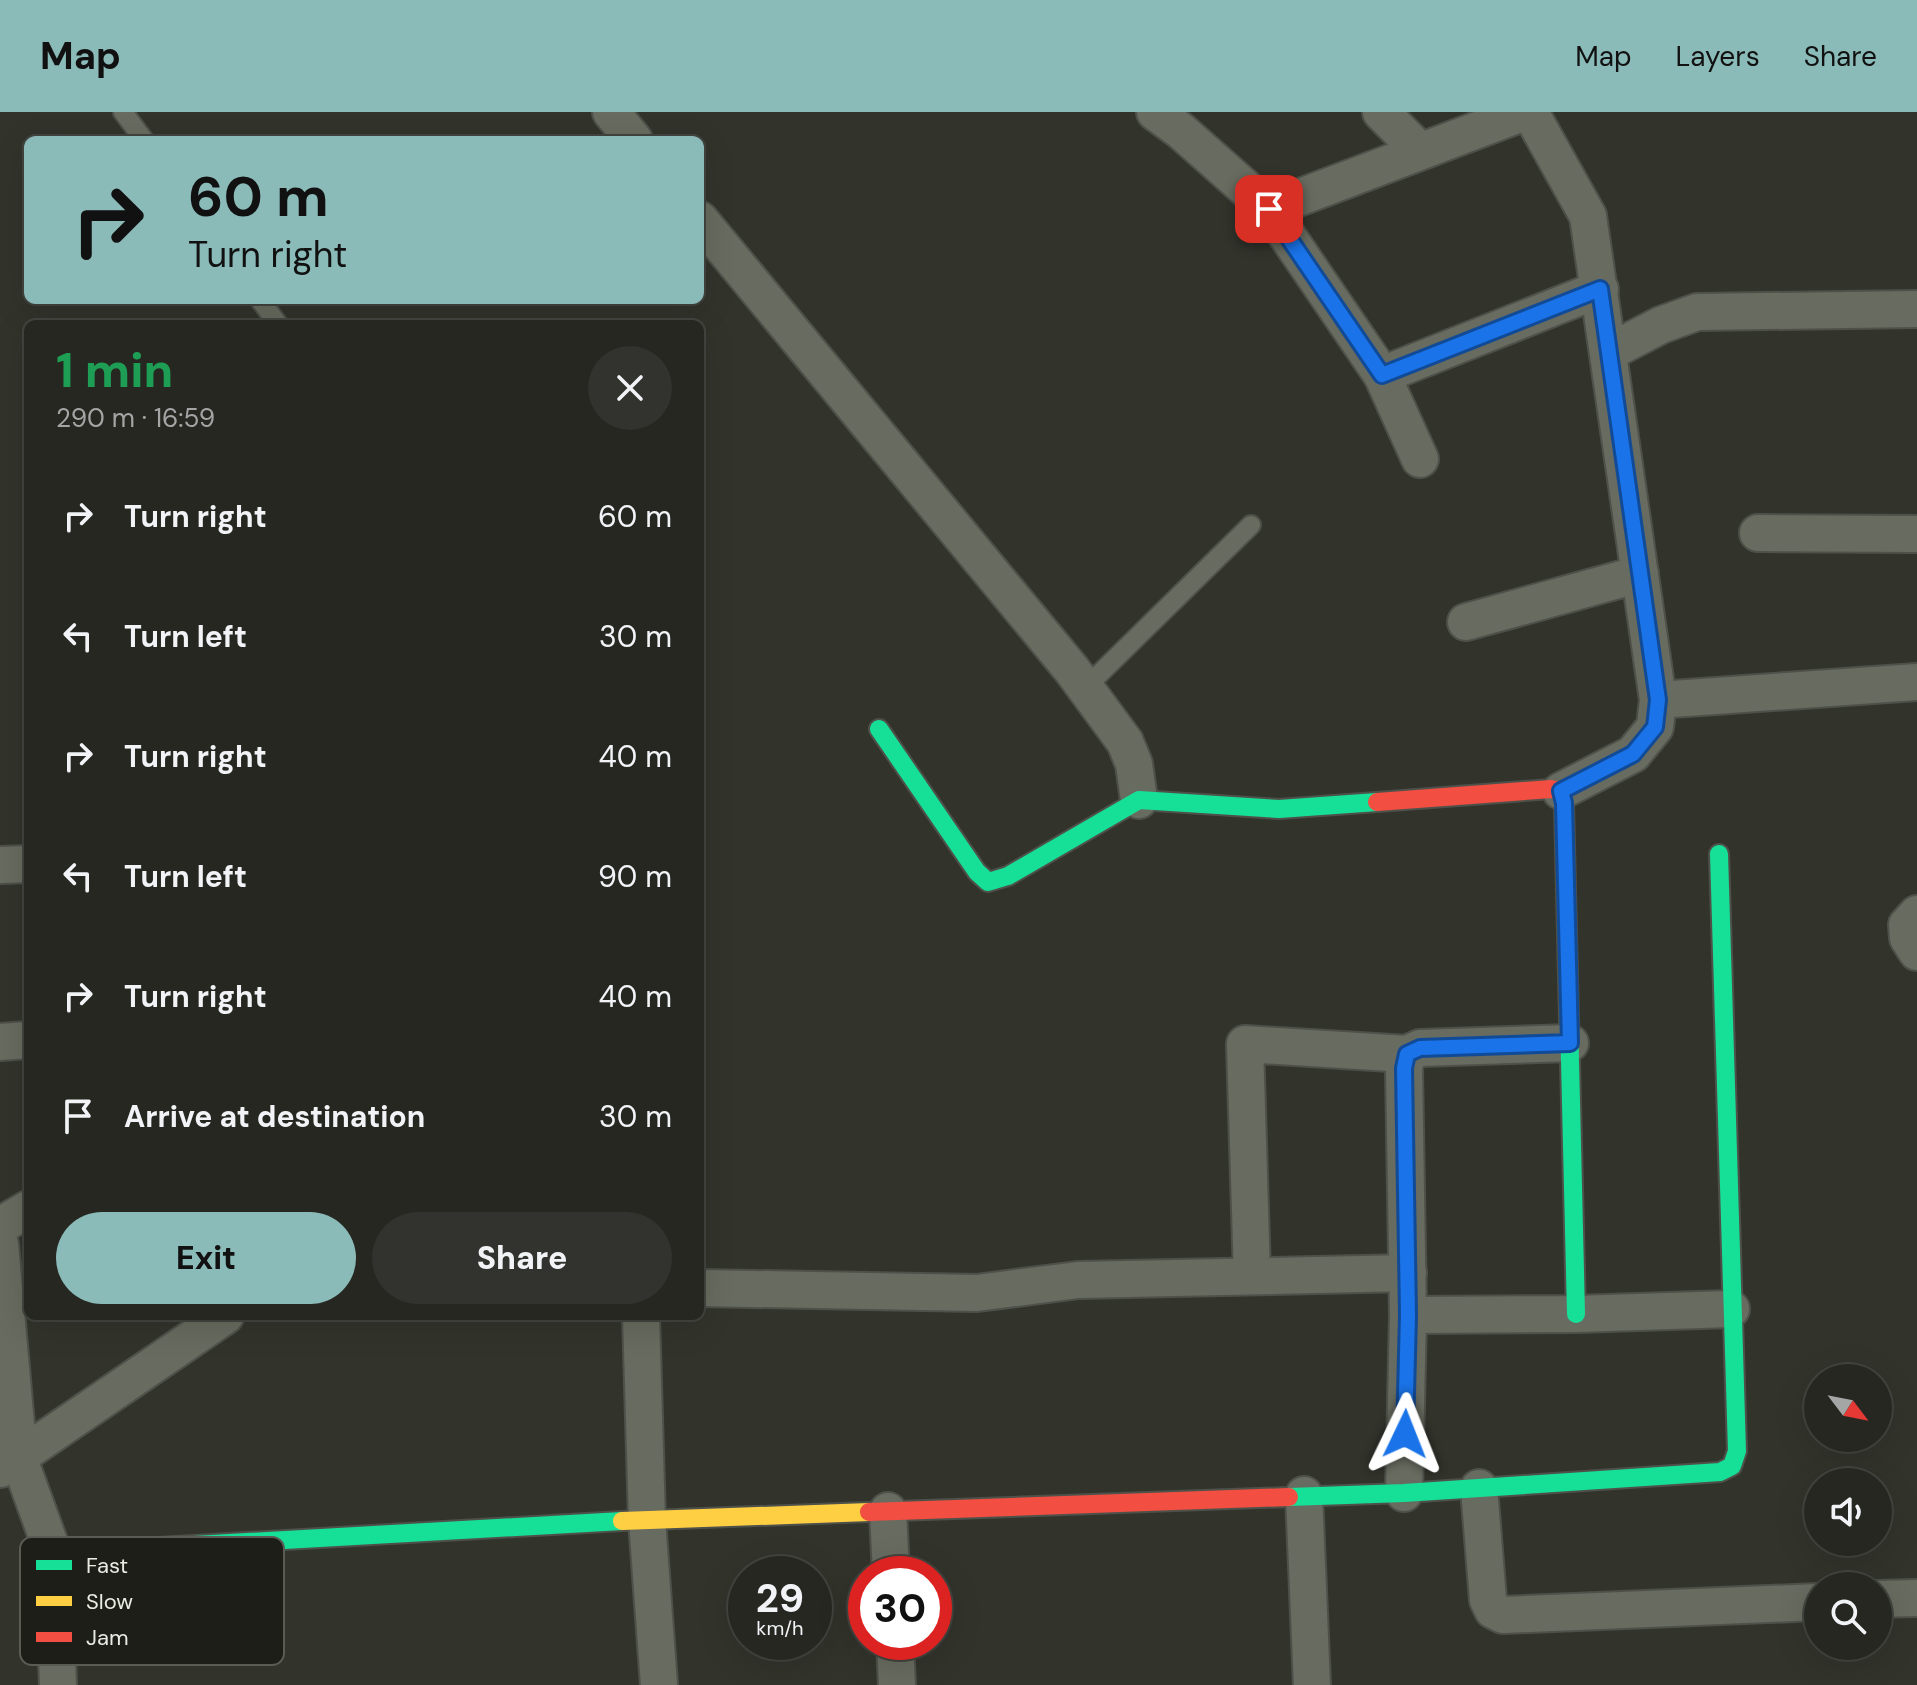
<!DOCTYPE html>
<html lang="en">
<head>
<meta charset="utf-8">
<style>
	:root { --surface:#262721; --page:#32332e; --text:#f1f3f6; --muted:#a4a5a5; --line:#42443f; --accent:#8bbbb9 }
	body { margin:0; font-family:"DM Sans",sans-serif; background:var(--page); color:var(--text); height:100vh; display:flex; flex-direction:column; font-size:30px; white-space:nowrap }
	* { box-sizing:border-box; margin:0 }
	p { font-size:26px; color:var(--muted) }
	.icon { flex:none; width:44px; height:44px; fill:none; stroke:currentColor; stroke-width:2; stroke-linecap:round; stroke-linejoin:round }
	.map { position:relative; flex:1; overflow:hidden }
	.drawer { position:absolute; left:24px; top:208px; width:680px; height:1000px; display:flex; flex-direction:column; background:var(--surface); border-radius:12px; box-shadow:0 8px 32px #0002,0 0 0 2px var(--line) }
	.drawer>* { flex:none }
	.guide { position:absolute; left:24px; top:24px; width:680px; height:168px; border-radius:12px; box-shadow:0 8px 32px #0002,0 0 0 2px var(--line); background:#8bbbb9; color:#111; overflow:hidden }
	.needle { width:52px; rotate:122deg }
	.controls { position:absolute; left:1804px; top:1252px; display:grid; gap:16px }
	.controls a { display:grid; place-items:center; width:88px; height:88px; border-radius:50%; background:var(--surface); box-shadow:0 8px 32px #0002,0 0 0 2px var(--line); font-size:40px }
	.speed { position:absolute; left:728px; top:1444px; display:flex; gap:16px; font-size:40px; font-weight:700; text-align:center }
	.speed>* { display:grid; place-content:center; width:104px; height:104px; border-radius:50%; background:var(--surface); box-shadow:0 8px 32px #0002,0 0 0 2px var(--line); line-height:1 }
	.speed small { font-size:20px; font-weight:400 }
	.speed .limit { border:12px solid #d22; background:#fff; color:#111 }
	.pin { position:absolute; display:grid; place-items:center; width:68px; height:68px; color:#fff; margin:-34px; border-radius:16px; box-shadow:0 4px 12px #0006 }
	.me { position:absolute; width:88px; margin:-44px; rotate:2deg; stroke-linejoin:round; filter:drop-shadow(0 0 6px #0008) }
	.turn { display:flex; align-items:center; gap:28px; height:168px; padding:0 32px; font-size:36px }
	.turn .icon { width:104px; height:104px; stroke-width:2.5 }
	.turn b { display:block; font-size:56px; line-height:68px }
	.round { display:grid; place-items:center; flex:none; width:84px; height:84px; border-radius:42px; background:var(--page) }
	.head { display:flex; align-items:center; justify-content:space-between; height:136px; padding:0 32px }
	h1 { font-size:48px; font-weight:800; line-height:60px; color:#1e9e55 }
	.button { display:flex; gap:16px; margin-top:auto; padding:16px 32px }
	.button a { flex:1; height:92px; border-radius:48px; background:var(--accent); color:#111; font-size:32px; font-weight:800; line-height:92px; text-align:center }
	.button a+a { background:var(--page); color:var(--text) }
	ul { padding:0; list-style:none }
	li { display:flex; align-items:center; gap:24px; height:120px; padding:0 32px }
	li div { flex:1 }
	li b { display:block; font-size:30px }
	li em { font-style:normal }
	header { display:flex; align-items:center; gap:48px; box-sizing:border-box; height:112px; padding:0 40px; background:var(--accent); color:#111 }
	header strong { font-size:38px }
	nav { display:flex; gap:44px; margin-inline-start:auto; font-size:28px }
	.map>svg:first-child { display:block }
</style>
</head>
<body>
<header>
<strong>Map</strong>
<nav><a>Map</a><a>Layers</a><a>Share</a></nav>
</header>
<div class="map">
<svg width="1917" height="1573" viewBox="0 0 1917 1573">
	<rect width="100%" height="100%" fill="#32342c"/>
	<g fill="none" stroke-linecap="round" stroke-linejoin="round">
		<defs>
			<g id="lane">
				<polyline points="123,0 144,28"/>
				<polyline points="260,188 278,212"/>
				<polyline points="1085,576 1251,413"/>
			</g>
			<g id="street">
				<polyline points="611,0 634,28"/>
				<polyline points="1155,0 1181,19 1269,97 1382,263 1420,347"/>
				<polyline points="1381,0 1419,38"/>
				<polyline points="1530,0 1588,104 1658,588 1655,615 1633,642 1561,679"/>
				<polyline points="1269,97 1525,0"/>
				<polyline points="700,108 1072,558 1125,630 1134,652 1139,688"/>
				<polyline points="1609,240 1661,213 1697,200 1917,197"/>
				<polyline points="1382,263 1600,177"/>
				<polyline points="1758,421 1917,422"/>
				<polyline points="1466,510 1640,462"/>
				<polyline points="1658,588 1917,570"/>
				<polyline points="0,753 28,752"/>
				<polyline points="1917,802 1907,813 1908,826 1917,840"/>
				<polyline points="0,930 28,928"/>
				<polyline points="0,1114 28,1097"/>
				<polyline points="0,1132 19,1347 53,1441 58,1573"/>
				<polyline points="1252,1164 1245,932 1407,942"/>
				<polyline points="700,1176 977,1181 1078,1168 1408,1161"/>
				<polyline points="1408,1203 1576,1202 1731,1197"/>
				<polyline points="641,1204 647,1408 659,1573"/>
				<polyline points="1,1357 225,1204"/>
				<polyline points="1479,1376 1488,1488 1493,1498 1503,1503 1818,1490"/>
				<polyline points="1404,1381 1408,1203 1404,956 1407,942 1420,936 1570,931"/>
				<polyline points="1304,1383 1312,1573"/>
				<polyline points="888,1399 891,1462"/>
				<polyline points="1878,1487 1917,1486"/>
				<polyline points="895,1530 897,1573"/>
			</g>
			<g id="fast">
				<polyline points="879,617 977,760 988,770 1008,764 1139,688 1279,697 1377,690"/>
				<polyline points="1566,780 1576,1202"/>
				<polyline points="1289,1385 1404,1381 1720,1360 1732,1354 1737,1339 1719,742"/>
				<polyline points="53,1441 622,1409"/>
			</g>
			<polyline id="slow" points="622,1409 869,1400"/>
			<g id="jam">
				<polyline points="1377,690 1551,677 1561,679 1564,691 1566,780"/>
				<polyline points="869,1400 1289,1385"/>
			</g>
		</defs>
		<use href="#lane" stroke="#4e514a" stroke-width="22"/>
		<use href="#street" stroke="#4e514a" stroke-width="40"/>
		<use href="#fast" stroke="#4e514a" stroke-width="22"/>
		<use href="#slow" stroke="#4e514a" stroke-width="22"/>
		<use href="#jam" stroke="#4e514a" stroke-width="22"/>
		<use href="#lane" stroke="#686b5f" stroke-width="18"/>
		<use href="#street" stroke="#686b5f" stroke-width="36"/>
		<use href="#fast" stroke="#16e098" stroke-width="18"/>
		<use href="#slow" stroke="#ffcf43" stroke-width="18"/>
		<use href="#jam" stroke="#f24e42" stroke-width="18"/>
	</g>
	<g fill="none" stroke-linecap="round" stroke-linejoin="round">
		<defs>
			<polyline id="route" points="1269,97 1382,263 1600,177 1658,588 1655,615 1633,642 1561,679 1564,691 1570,931 1420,936 1407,942 1404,956 1408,1203 1405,1322"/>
		</defs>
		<use href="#route" stroke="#114b97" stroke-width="20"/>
		<use href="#route" stroke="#1a73e8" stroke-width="14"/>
	</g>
	<rect x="20" y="1425" width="264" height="128" rx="12" fill="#1c1e17" stroke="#5a5c54" stroke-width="2"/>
	<rect x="36" y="1448" width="36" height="10" fill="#16e098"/>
	<rect x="36" y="1484" width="36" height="10" fill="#ffcf43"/>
	<rect x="36" y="1520" width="36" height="10" fill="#f24e42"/>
	<g font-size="22" fill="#e9ece3">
		<text x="86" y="1461">Fast</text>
		<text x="86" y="1497">Slow</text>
		<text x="86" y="1533">Jam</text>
	</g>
</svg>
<div class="controls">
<a><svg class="needle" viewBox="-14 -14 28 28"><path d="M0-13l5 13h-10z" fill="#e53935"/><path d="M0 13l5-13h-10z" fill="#a4a5a5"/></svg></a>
<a><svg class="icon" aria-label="sound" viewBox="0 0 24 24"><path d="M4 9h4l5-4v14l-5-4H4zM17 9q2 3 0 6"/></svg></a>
<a><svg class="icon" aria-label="search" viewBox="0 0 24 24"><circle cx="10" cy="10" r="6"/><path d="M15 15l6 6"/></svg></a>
</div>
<div class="speed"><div>29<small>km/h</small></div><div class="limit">30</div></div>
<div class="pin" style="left:1269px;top:97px;background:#d93025"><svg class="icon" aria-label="arrive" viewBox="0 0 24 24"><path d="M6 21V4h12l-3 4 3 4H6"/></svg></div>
<svg class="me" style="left:1405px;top:1322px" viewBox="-20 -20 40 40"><path d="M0-17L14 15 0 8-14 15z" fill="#1a73e8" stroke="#fff" stroke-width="4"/></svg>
<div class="guide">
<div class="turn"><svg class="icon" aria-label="right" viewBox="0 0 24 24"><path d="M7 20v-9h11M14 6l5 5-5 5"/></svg><div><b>60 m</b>Turn right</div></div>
</div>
<section class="drawer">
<div class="head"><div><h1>1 min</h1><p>290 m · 16:59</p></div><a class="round"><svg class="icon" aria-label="close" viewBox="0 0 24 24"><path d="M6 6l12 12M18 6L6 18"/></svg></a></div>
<ul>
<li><svg class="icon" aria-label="right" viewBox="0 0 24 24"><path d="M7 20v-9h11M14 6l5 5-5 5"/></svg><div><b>Turn right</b></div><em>60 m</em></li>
<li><svg class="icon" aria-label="left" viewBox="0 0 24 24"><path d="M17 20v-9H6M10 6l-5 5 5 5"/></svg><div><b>Turn left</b></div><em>30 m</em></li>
<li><svg class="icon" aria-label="right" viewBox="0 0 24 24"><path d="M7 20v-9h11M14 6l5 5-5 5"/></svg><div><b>Turn right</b></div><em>40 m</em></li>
<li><svg class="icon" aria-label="left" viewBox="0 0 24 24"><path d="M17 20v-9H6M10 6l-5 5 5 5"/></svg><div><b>Turn left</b></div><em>90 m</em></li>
<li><svg class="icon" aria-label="right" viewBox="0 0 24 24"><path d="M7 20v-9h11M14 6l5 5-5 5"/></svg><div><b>Turn right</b></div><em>40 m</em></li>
<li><svg class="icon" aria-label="arrive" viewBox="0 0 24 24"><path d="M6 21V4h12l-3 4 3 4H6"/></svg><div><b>Arrive at destination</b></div><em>30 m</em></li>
</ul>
<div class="button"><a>Exit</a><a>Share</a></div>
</section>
</div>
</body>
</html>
